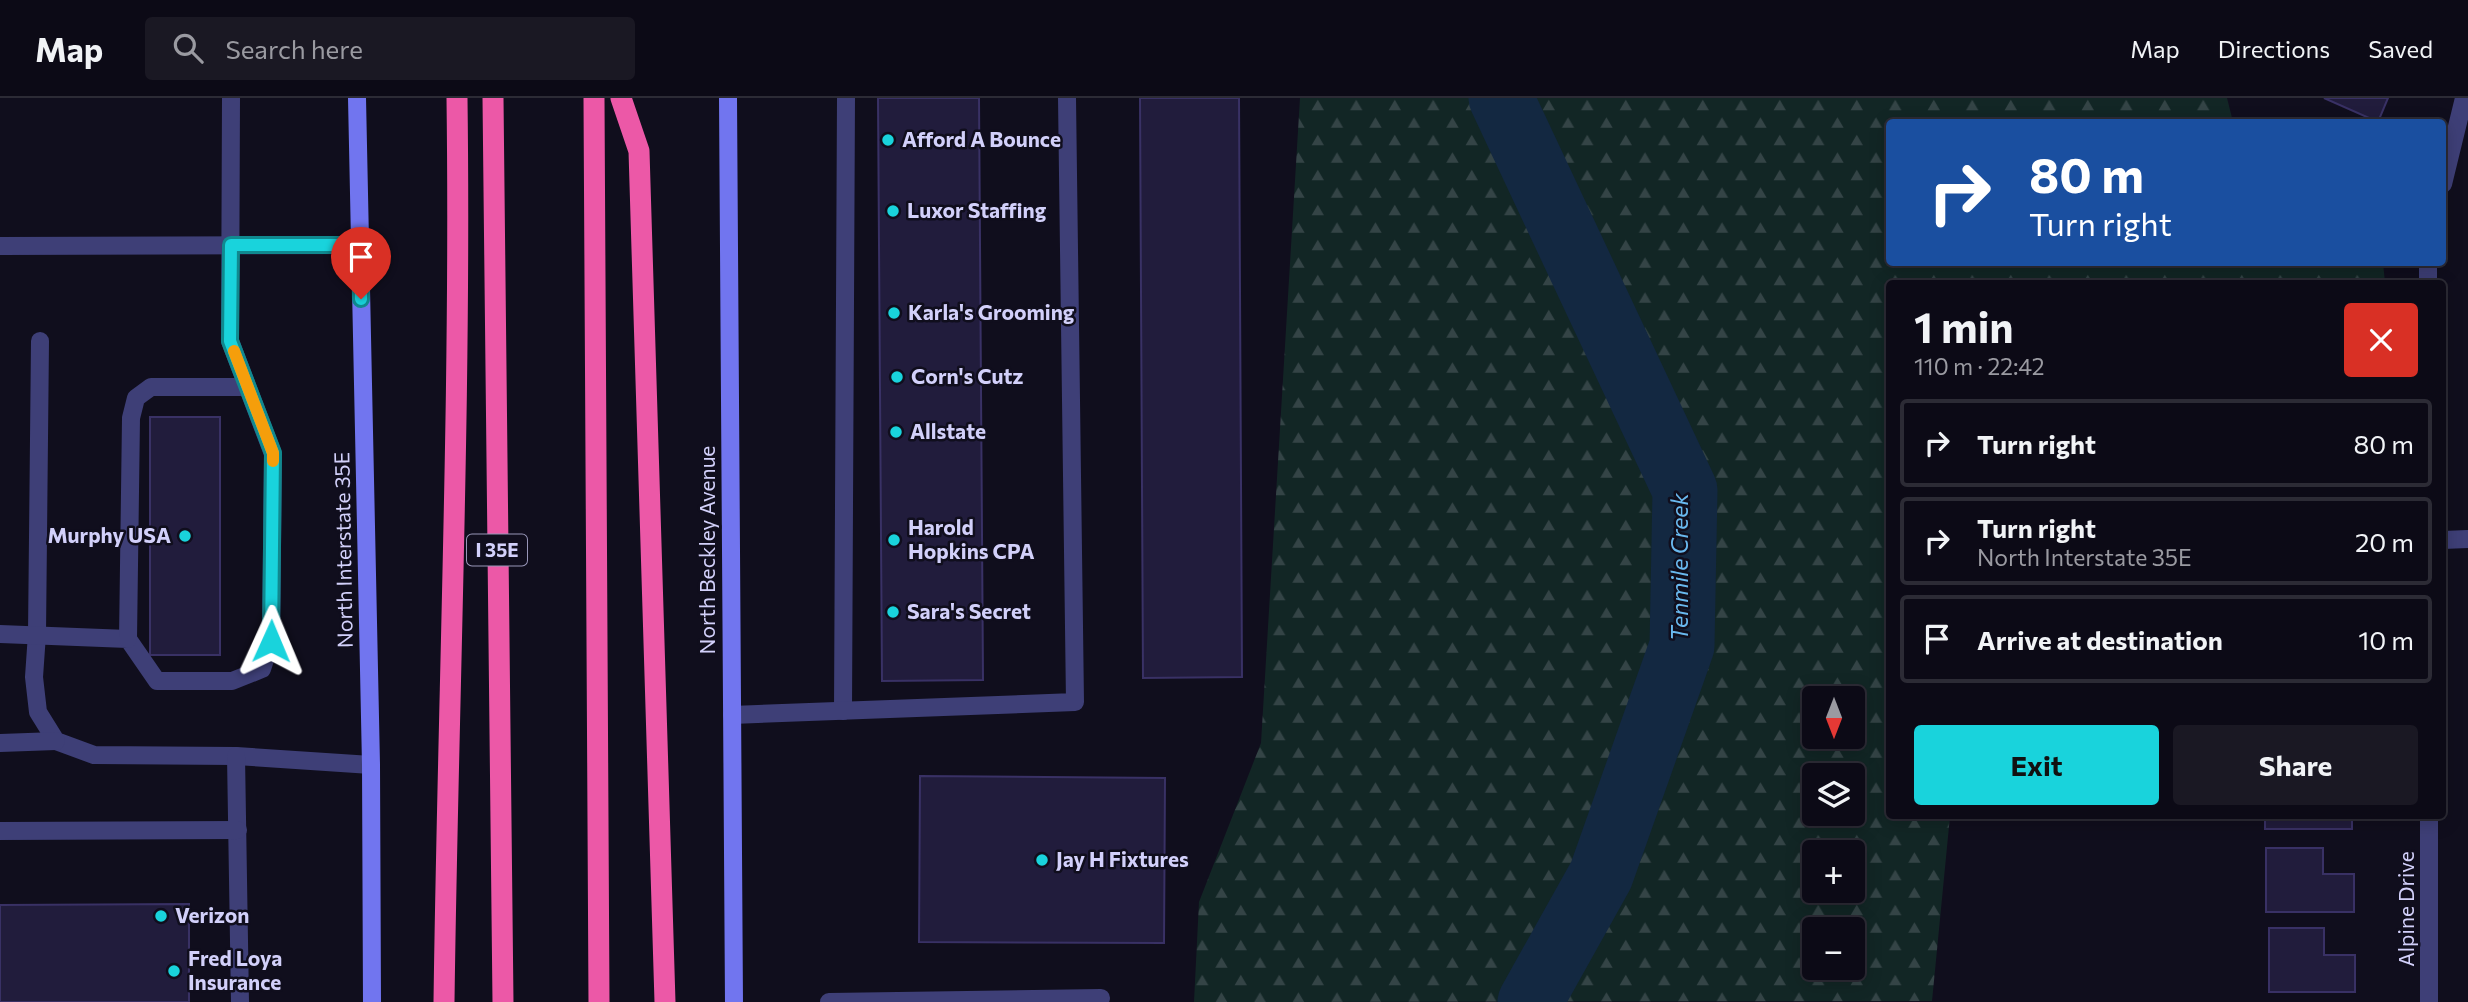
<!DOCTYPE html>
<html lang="en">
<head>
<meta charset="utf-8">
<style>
	:root { --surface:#0c0a16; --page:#1a1823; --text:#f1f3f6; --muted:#9a9aa1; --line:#2c2b35; --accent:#19d3dc }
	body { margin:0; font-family:Commissioner,sans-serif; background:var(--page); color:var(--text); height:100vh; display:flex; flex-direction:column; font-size:26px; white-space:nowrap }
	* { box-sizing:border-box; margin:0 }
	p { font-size:23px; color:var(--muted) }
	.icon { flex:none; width:38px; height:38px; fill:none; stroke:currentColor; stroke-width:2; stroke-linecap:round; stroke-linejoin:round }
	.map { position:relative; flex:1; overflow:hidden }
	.details { position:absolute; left:1886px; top:182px; width:560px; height:539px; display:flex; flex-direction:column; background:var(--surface); border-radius:7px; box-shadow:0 4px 18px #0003,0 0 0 2px var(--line) }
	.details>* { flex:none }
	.hud { position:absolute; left:1886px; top:21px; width:560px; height:147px; border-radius:7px; box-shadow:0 4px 18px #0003,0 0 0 2px var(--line); background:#1a4fa0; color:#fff; overflow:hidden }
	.needle { width:46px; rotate:180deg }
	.buttons { position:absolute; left:1802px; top:588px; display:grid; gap:14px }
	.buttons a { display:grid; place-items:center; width:63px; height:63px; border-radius:7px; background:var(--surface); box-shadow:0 4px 18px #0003,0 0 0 2px var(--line); font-size:35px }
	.pin { position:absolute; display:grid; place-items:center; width:60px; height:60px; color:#fff; margin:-72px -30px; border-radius:50% 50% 50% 0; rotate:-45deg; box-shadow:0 0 7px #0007 }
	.pin .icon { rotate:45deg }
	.me { position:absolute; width:77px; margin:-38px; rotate:1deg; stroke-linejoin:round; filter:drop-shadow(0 0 5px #0008) }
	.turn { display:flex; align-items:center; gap:24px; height:147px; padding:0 28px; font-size:32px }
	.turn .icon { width:91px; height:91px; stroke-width:2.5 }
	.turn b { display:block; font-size:49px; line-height:60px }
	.round { display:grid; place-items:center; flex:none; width:74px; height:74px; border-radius:7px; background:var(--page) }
	.head { display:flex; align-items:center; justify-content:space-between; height:119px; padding:0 28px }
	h1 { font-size:42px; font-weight:700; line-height:52px }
	.button { display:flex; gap:14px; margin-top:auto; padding:14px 28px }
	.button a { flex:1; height:80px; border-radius:7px; background:var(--accent); color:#111; font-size:28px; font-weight:700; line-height:80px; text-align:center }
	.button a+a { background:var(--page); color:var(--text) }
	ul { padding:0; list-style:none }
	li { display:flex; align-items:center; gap:21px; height:88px; margin:0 14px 10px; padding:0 14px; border:4px solid var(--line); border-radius:7px }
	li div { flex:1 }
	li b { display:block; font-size:26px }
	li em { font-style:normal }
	header { display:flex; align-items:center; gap:42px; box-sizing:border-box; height:98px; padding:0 35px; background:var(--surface); border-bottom:2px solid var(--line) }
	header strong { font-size:33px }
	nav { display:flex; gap:38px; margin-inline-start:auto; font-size:24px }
	.search { width:490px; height:63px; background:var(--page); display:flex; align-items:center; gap:18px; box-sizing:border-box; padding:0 24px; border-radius:7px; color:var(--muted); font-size:26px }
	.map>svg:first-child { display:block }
</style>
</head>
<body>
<header>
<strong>Map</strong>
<div class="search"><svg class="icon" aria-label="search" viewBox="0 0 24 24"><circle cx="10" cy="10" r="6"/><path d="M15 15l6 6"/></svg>Search here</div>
<nav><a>Map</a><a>Directions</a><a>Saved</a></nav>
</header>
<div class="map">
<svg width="2468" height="904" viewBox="0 0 2468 904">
	<defs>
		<pattern id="forest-firs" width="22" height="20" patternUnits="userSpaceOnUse" patternTransform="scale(1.75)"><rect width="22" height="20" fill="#122625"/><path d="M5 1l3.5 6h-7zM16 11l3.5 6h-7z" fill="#344446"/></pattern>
	</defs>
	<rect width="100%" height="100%" fill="#100e1d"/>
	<path fill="url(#forest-firs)" fill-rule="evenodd" d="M 1300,0 L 2227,0 L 2233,24 L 1890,24 L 1890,164 L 2383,165 L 2385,185 L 1890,186 L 1890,718 L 1950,718 L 1932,903 L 1194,904 L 1199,804 L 1261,645 ZM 1815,600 L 1853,600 L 1853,639 L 1815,639 ZM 1815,677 L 1853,677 L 1853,716 L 1815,716 ZM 1815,754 L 1853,754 L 1853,793 L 1815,793 ZM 1815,831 L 1853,831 L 1853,870 L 1815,870 Z"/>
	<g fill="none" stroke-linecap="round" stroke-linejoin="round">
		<polyline stroke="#132841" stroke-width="65" points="1501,0 1685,392 1682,548 1601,777 1530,904"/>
	</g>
	<g fill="#211c3c" stroke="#393165" stroke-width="2">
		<polygon points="878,0 979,0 983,582 882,583"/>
		<polygon points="1140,0 1239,0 1242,579 1143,580"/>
		<polygon points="2324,0 2388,0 2378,24"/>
		<rect x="150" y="319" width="70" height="238"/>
		<polygon points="920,678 1165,680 1164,845 919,844"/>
		<rect x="2265" y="718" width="87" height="13"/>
		<polygon points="2266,750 2323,750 2323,776 2354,776 2354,814 2266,814"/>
		<polygon points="189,806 189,904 0,904 0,807"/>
		<polygon points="2269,830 2324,830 2324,857 2355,857 2355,894 2269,894"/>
	</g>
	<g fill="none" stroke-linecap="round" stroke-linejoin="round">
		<g stroke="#3e3f77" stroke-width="18">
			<polyline points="0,148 360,147"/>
			<polyline points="40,243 37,536 34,579 38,614 56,643 94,657 236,658 371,667"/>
			<polyline points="0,536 128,541 157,583 232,583 262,571 271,543 273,356 230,243 231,0"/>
			<polyline points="128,541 131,320 136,300 151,289 247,289"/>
			<polyline points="843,613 846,0"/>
			<polyline points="732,617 1075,604 1067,0"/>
			<polyline points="0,645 56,643"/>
			<polyline points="236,658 240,904"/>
			<polyline points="0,733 238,732"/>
			<polyline points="829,904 1101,900"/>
		</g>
		<g stroke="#3e3f77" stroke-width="18">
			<polyline points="2443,86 2464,0"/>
			<polyline points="2428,186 2428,164"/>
			<polyline points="2443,442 2468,441"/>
			<polyline points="2429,904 2429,718"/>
		</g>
		<g stroke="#7175ef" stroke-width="18">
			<polyline points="357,0 371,667 372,904"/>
			<polyline points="728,0 734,904"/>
		</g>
		<g stroke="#ec58a7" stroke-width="21">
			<polyline points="493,0 503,904"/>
			<polyline points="594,0 599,904"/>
			<polyline points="621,0 639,53 665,904"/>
			<path d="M 444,904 C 448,603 461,301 457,0"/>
		</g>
	</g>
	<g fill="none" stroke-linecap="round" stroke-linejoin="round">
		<defs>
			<polyline id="route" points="271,543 273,355 230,243 231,147 360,147 361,201"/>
		</defs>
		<use href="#route" stroke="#10898f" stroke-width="18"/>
		<use href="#route" stroke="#19d3dc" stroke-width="12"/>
		<polyline stroke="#f59e0b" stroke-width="12" points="234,253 273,355 273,363"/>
	</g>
	<g fill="#19d3dc" stroke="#100e1d" stroke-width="2.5">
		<circle cx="888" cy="42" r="7"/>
		<circle cx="893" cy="113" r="7"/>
		<circle cx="894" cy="215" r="7"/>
		<circle cx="897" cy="279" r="7"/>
		<circle cx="896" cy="334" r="7"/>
		<circle cx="185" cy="438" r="7"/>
		<circle cx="894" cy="442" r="7"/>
		<circle cx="893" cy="514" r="7"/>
		<circle cx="1042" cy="762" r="7"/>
		<circle cx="161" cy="818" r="7"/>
		<circle cx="174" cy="873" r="7"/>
	</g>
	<g text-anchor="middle" stroke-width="5" stroke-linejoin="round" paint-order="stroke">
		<rect fill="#100e1d" stroke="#9896b8" stroke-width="2" x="467" y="436.5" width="60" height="31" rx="5"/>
		<g font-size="19" font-weight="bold" fill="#d2d0fa">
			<text x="497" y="459">I 35E</text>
		</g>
		<g font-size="21" font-weight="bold" fill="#d2d0fa" stroke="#100e1d" text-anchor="start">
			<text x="902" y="49">Afford A Bounce</text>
			<text x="907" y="120">Luxor Staffing</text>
			<text x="908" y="222">Karla's Grooming</text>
			<text x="911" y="286">Corn's Cutz</text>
			<text x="910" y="341">Allstate</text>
			<text x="908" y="437">Harold<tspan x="908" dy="24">Hopkins CPA</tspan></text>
			<text x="171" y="445" text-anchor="end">Murphy USA</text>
			<text x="907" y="521">Sara's Secret</text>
			<text x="1056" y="769">Jay H Fixtures</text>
			<text x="175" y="825">Verizon</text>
			<text x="188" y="868">Fred Loya<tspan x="188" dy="24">Insurance</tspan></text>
		</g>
		<g font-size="21" fill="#d2d0fa" stroke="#100e1d">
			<text transform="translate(344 452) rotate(-91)" y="7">North Interstate 35E</text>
			<text transform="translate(708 452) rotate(-90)" y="7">North Beckley Avenue</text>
			<text transform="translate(2407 811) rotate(-90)" y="7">Alpine Drive</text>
		</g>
		<g font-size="23" font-style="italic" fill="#69b8ee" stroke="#100e1d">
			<text transform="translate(1680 469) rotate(-90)" y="8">Tenmile Creek</text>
		</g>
	</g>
</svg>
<div class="buttons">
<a><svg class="needle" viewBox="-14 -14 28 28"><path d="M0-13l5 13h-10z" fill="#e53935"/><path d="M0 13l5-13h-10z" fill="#9a9aa1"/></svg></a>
<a><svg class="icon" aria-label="layers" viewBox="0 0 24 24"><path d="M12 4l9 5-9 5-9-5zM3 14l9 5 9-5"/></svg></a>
<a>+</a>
<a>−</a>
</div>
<div class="pin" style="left:361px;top:201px;background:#d93025"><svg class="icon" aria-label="arrive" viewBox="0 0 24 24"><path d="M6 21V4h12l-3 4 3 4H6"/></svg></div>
<svg class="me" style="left:271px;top:543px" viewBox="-20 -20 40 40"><path d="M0-17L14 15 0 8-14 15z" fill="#19d3dc" stroke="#fff" stroke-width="4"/></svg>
<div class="hud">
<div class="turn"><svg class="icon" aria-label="right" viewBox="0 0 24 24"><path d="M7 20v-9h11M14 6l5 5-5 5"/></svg><div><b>80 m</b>Turn right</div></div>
</div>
<section class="details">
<div class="head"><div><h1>1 min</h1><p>110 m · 22:42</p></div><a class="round" style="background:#d93025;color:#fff"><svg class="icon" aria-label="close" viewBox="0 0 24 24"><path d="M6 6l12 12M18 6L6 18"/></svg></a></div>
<ul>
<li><svg class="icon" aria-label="right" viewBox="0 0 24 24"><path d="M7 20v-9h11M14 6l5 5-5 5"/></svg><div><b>Turn right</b></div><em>80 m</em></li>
<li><svg class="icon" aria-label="right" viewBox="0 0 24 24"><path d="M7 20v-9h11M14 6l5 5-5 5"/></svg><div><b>Turn right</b><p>North Interstate 35E</p></div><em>20 m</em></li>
<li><svg class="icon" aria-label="arrive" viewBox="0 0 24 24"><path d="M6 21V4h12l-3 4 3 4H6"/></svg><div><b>Arrive at destination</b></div><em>10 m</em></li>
</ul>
<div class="button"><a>Exit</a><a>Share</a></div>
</section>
</div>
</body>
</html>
